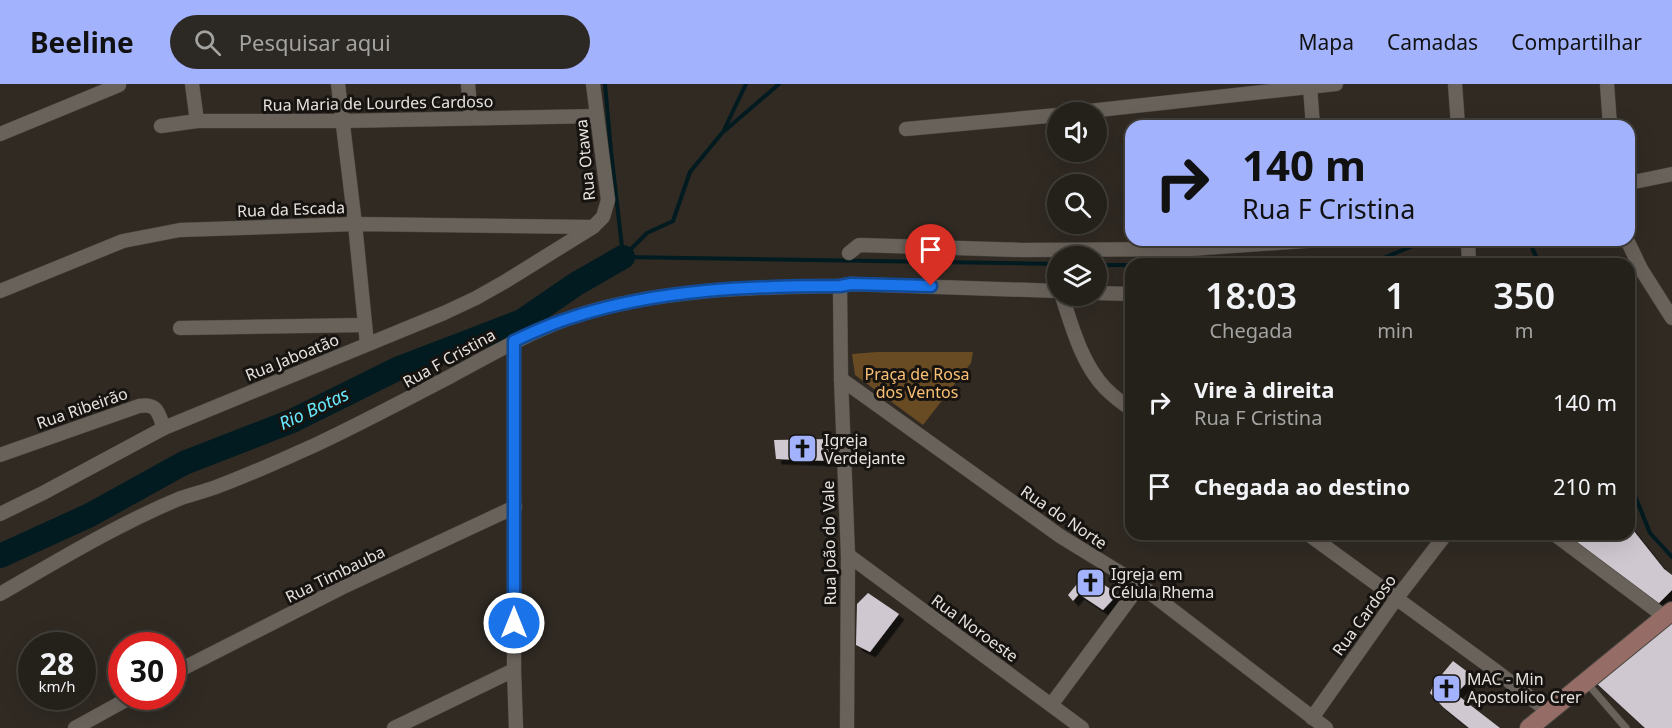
<!DOCTYPE html>
<html lang="pt">
<head>
<meta charset="utf-8">
<style>
	:root { --surface:#24201a; --page:#2c2823; --text:#f1f3f6; --muted:#a3a3a2; --line:#413e39; --accent:#a3b2fd }
	body { margin:0; font-family:"Noto Sans",sans-serif; background:var(--page); color:var(--text); height:100vh; display:flex; flex-direction:column; font-size:22px; white-space:nowrap }
	* { box-sizing:border-box; margin:0 }
	p { font-size:20px; color:var(--muted) }
	.icon { flex:none; width:33px; height:33px; fill:none; stroke:currentColor; stroke-width:2; stroke-linecap:round; stroke-linejoin:round }
	.map { position:relative; flex:1; overflow:hidden }
	.drawer { position:absolute; left:1125px; top:174px; width:510px; height:282px; display:flex; flex-direction:column; background:var(--surface); border-radius:18px; box-shadow:0 6px 24px #0002,0 0 0 2px var(--line) }
	.drawer>* { flex:none }
	.banner { position:absolute; left:1125px; top:36px; width:510px; height:126px; border-radius:18px; box-shadow:0 6px 24px #0002,0 0 0 2px var(--line); background:#a3b2fd; color:#111; overflow:hidden }
	.tools { position:absolute; left:1047px; top:18px; display:grid; gap:12px }
	.tools a { display:grid; place-items:center; width:60px; height:60px; border-radius:50%; background:var(--surface); box-shadow:0 6px 24px #0002,0 0 0 2px var(--line); font-size:30px }
	.speed { position:absolute; left:18px; top:548px; display:flex; gap:12px; font-size:30px; font-weight:700; text-align:center }
	.speed>* { display:grid; place-content:center; width:78px; height:78px; border-radius:50%; background:var(--surface); box-shadow:0 6px 24px #0002,0 0 0 2px var(--line); line-height:1 }
	.speed small { font-size:15px; font-weight:400 }
	.speed .limit { border:9px solid #d22; background:#fff; color:#111 }
	.pin { position:absolute; display:grid; place-items:center; width:51px; height:51px; color:#fff; margin:-62px -26px; border-radius:50% 50% 50% 0; rotate:-45deg; box-shadow:0 0 6px #0007 }
	.pin .icon { rotate:45deg }
	.me { position:absolute; width:66px; margin:-33px; rotate:0deg; stroke-linejoin:round; filter:drop-shadow(0 0 4px #0008) }
	.turn { display:flex; align-items:center; gap:21px; height:126px; padding:0 18px; font-size:27px }
	.turn .icon { width:78px; height:78px; stroke-width:2.5 }
	.turn b { display:block; font-size:42px; line-height:51px }
	.eta { display:flex; justify-content:space-evenly; align-items:center; height:102px; text-align:center }
	.eta b { font-size:36px; font-weight:600; line-height:42px }
	ul { padding:0; list-style:none }
	li { display:flex; align-items:center; gap:18px; height:84px; padding:0 18px }
	li div { flex:1 }
	li b { display:block; font-size:22px }
	li em { font-style:normal }
	header { display:flex; align-items:center; gap:36px; box-sizing:border-box; height:84px; padding:0 30px; background:var(--accent); color:#111 }
	header strong { font-size:28px }
	nav { display:flex; gap:33px; margin-inline-start:auto; font-size:21px }
	.search { width:420px; height:54px; background:var(--page); display:flex; align-items:center; gap:15px; box-sizing:border-box; padding:0 21px; border-radius:33px; color:var(--muted); font-size:22px }
	.map>svg:first-child { display:block }
</style>
</head>
<body>
<header>
<strong>Beeline</strong>
<div class="search"><svg class="icon" aria-label="search" viewBox="0 0 24 24"><circle cx="10" cy="10" r="6"/><path d="M15 15l6 6"/></svg>Pesquisar aqui</div>
<nav><a>Mapa</a><a>Camadas</a><a>Compartilhar</a></nav>
</header>
<div class="map">
<svg width="1672" height="644" viewBox="0 0 1672 644">
	<defs>
		<filter id="shadow"><feDropShadow dx="5.5" dy="5.5" stdDeviation="0" flood-color="#0009"/></filter>
	</defs>
	<rect width="100%" height="100%" fill="#302a23"/>
	<polygon fill="#694b23" points="877,268 973,268 971,279 923,341 855,291 852,270"/>
	<g fill="none" stroke-linecap="round" stroke-linejoin="round">
		<g stroke="#011b20" stroke-width="4">
			<polyline points="605,0 611,67 623,172"/>
			<polyline points="724,46 746,0"/>
			<polyline points="1529,156 1539,180"/>
			<polyline points="624,172 647,149 673,137 690,88 722,49 779,0"/>
			<polyline points="623,173 1058,180"/>
			<polyline points="1369,180 1427,156"/>
			<polyline points="1096,181 1131,181"/>
			<polyline points="1629,397 1650,449 1672,473"/>
		</g>
		<polyline stroke="#011b20" stroke-width="24" points="0,472 90,431 184,379 292,337 397,285 522,237 576,200 623,173"/>
	</g>
	<g fill="#d0c8d1" filter="url(#shadow)">
		<polygon points="831,355 831,377 776,375 774,356"/>
		<polygon points="1629,441 1664,485 1672,491 1672,506 1658,520 1562,450 1629,450"/>
		<polygon points="1086,489 1118,510 1103,526 1079,510 1073,517 1068,511"/>
		<polygon points="868,509 899,530 870,568 856,561 857,520"/>
		<polygon points="1672,530 1672,644 1645,644 1593,596"/>
		<polygon points="1453,577 1473,592 1456,610 1500,644 1469,644 1443,623 1430,609 1434,600"/>
	</g>
	<g fill="none" stroke-linecap="round" stroke-linejoin="round">
		<defs>
			<polyline id="lane" points="1587,599 1626,644"/>
			<g id="street">
				<polyline points="192,0 197,37"/>
				<polyline points="338,0 355,140 367,260"/>
				<polyline points="468,0 471,34"/>
				<polyline points="1455,0 1458,42"/>
				<polyline points="1607,0 1610,42"/>
				<polyline points="1310,3 1313,42"/>
				<polyline points="1080,28 1336,0"/>
				<polyline points="161,42 197,37 342,37 597,32"/>
				<polyline points="906,45 1058,31"/>
				<polyline points="0,50 119,1"/>
				<polyline points="1629,99 1672,90"/>
				<polyline points="1468,156 1469,180"/>
				<polyline points="1627,156 1641,185 1672,234"/>
				<polyline points="849,169 859,161 1022,166 1190,165 1318,156"/>
				<polyline points="840,202 841,295 848,471 847,644"/>
				<polyline points="0,207 123,157 180,146 355,140 593,143"/>
				<polyline points="1096,209 1131,210"/>
				<path d="M 1062,212 C 1072,243 1082,280 1105,304 C 1113,312 1122,319 1131,325"/>
				<polyline points="180,244 365,241"/>
				<polyline points="514,257 514,586 516,644"/>
				<polyline points="841,295 1060,452 1140,501 1326,644"/>
				<path d="M 0,371 L 139,322 C 158,319 158,329 164,344"/>
				<polyline points="0,430 43,409 164,344 444,229 476,214 506,197 593,143 603,133 608,116 593,0"/>
				<polyline points="1308,450 1496,587 1549,628"/>
				<polyline points="1554,450 1665,533"/>
				<polyline points="848,471 1082,644"/>
				<path d="M 0,510 C 59,476 118,440 181,414 C 193,410 205,407 216,403 C 249,391 281,376 313,362 C 360,340 405,316 451,292 C 490,271 528,249 570,234 C 653,205 753,203 840,202 L 851,200 L 1058,207"/>
				<polyline points="172,590 341,504 515,423"/>
				<polyline points="1051,621 1140,501"/>
				<polyline points="1312,634 1396,515 1446,450"/>
				<polyline points="75,644 133,612"/>
				<polyline points="394,644 514,586"/>
			</g>
			<polyline id="secondary" points="1529,644 1672,527"/>
		</defs>
		<use href="#lane" stroke="#49453f" stroke-width="8"/>
		<use href="#street" stroke="#49453f" stroke-width="15"/>
		<use href="#secondary" stroke="#49453f" stroke-width="20"/>
		<use href="#lane" stroke="#69625b" stroke-width="7"/>
		<use href="#street" stroke="#69625b" stroke-width="14"/>
		<use href="#secondary" stroke="#956d66" stroke-width="18"/>
	</g>
	<g fill="none" stroke-linecap="round" stroke-linejoin="round">
		<defs>
			<path id="route" d="M 514,539 L 514,257 C 533,248 553,239 573,233 C 659,205 751,202 840,202 L 851,200 L 931,202"/>
		</defs>
		<use href="#route" stroke="#114b97" stroke-width="15"/>
		<use href="#route" stroke="#1a73e8" stroke-width="10"/>
	</g>
	<defs>
		<symbol id="church-square" viewBox="-11 -11 22 22"><rect x="-9" y="-9" width="18" height="18" rx="4" fill="#a3b2fd" stroke="#161310"/><path d="M-1.2-6h2.4v3.5h3.3v2.4h-3.3V6h-2.4V-.1h-3.3v-2.4h3.3Z" fill="#111"/></symbol>
	</defs>
	<g fill-rule="evenodd">
		<use href="#church-square" x="786" y="348" width="33" height="33"/>
		<use href="#church-square" x="1074" y="482" width="33" height="33"/>
		<use href="#church-square" x="1430" y="588" width="33" height="33"/>
	</g>
	<g text-anchor="middle" stroke-width="6" stroke-linejoin="round" paint-order="stroke">
		<g font-size="16" fill="#e6e3de" stroke="#161310">
			<text transform="translate(378 19) rotate(-1)" y="6">Rua Maria de Lourdes Cardoso</text>
			<text transform="translate(585 76) rotate(-96)" y="6">Rua Otawa</text>
			<text transform="translate(291 125) rotate(-2)" y="6">Rua da Escada</text>
			<text transform="translate(292 273) rotate(-22)" y="6">Rua Jaboatão</text>
			<text transform="translate(449 274) rotate(-29)" y="6">Rua F Cristina</text>
			<text transform="translate(82 324) rotate(-19)" y="6">Rua Ribeirão</text>
			<text transform="translate(1064 433) rotate(34)" y="6">Rua do Norte</text>
			<text transform="translate(829 459) rotate(-91)" y="6">Rua João do Vale</text>
			<text transform="translate(335 490) rotate(-26)" y="6">Rua Timbauba</text>
			<text transform="translate(1364 531) rotate(-54)" y="6">Rua Cardoso</text>
			<text transform="translate(975 544) rotate(36)" y="6">Rua Noroeste</text>
		</g>
		<g font-size="16" fill="#fbc073" stroke="#161310">
			<text x="917" y="296">Praça de Rosa<tspan x="917" dy="18">dos Ventos</tspan></text>
		</g>
		<g font-size="16" fill="#e6e3de" stroke="#161310" text-anchor="start">
			<text x="824" y="362">Igreja<tspan x="824" dy="18">Verdejante</tspan></text>
			<text x="1111" y="496">Igreja em<tspan x="1111" dy="18">Célula Rhema</tspan></text>
			<text x="1467" y="601">MAC - Min<tspan x="1467" dy="18">Apostolico Crer</tspan></text>
		</g>
		<g font-size="18" font-style="italic" fill="#67e8fd" stroke="#161310">
			<text transform="translate(314 325) rotate(-25)" y="6">Rio Botas</text>
		</g>
	</g>
</svg>
<div class="tools">
<a><svg class="icon" aria-label="sound" viewBox="0 0 24 24"><path d="M4 9h4l5-4v14l-5-4H4zM17 9q2 3 0 6"/></svg></a>
<a><svg class="icon" aria-label="search" viewBox="0 0 24 24"><circle cx="10" cy="10" r="6"/><path d="M15 15l6 6"/></svg></a>
<a><svg class="icon" aria-label="layers" viewBox="0 0 24 24"><path d="M12 4l9 5-9 5-9-5zM3 14l9 5 9-5"/></svg></a>
</div>
<div class="speed"><div>28<small>km/h</small></div><div class="limit">30</div></div>
<div class="pin" style="left:931px;top:202px;background:#d93025"><svg class="icon" aria-label="arrive" viewBox="0 0 24 24"><path d="M6 21V4h12l-3 4 3 4H6"/></svg></div>
<svg class="me" style="left:514px;top:539px" viewBox="-20 -20 40 40"><circle r="17" fill="#1a73e8" stroke="#fff" stroke-width="3"/><path d="M0-11L8 9 0 5-8 9z" fill="#fff"/></svg>
<div class="banner">
<div class="turn"><svg class="icon" aria-label="right" viewBox="0 0 24 24"><path d="M7 20v-9h11M14 6l5 5-5 5"/></svg><div><b>140 m</b>Rua F Cristina</div></div>
</div>
<section class="drawer">
<div class="eta">
<div><b>18:03</b><p>Chegada</p></div>
<div><b>1</b><p>min</p></div>
<div><b>350</b><p>m</p></div>
</div>
<ul>
<li><svg class="icon" aria-label="right" viewBox="0 0 24 24"><path d="M7 20v-9h11M14 6l5 5-5 5"/></svg><div><b>Vire à direita</b><p>Rua F Cristina</p></div><em>140 m</em></li>
<li><svg class="icon" aria-label="arrive" viewBox="0 0 24 24"><path d="M6 21V4h12l-3 4 3 4H6"/></svg><div><b>Chegada ao destino</b></div><em>210 m</em></li>
</ul>
</section>
</div>
</body>
</html>
